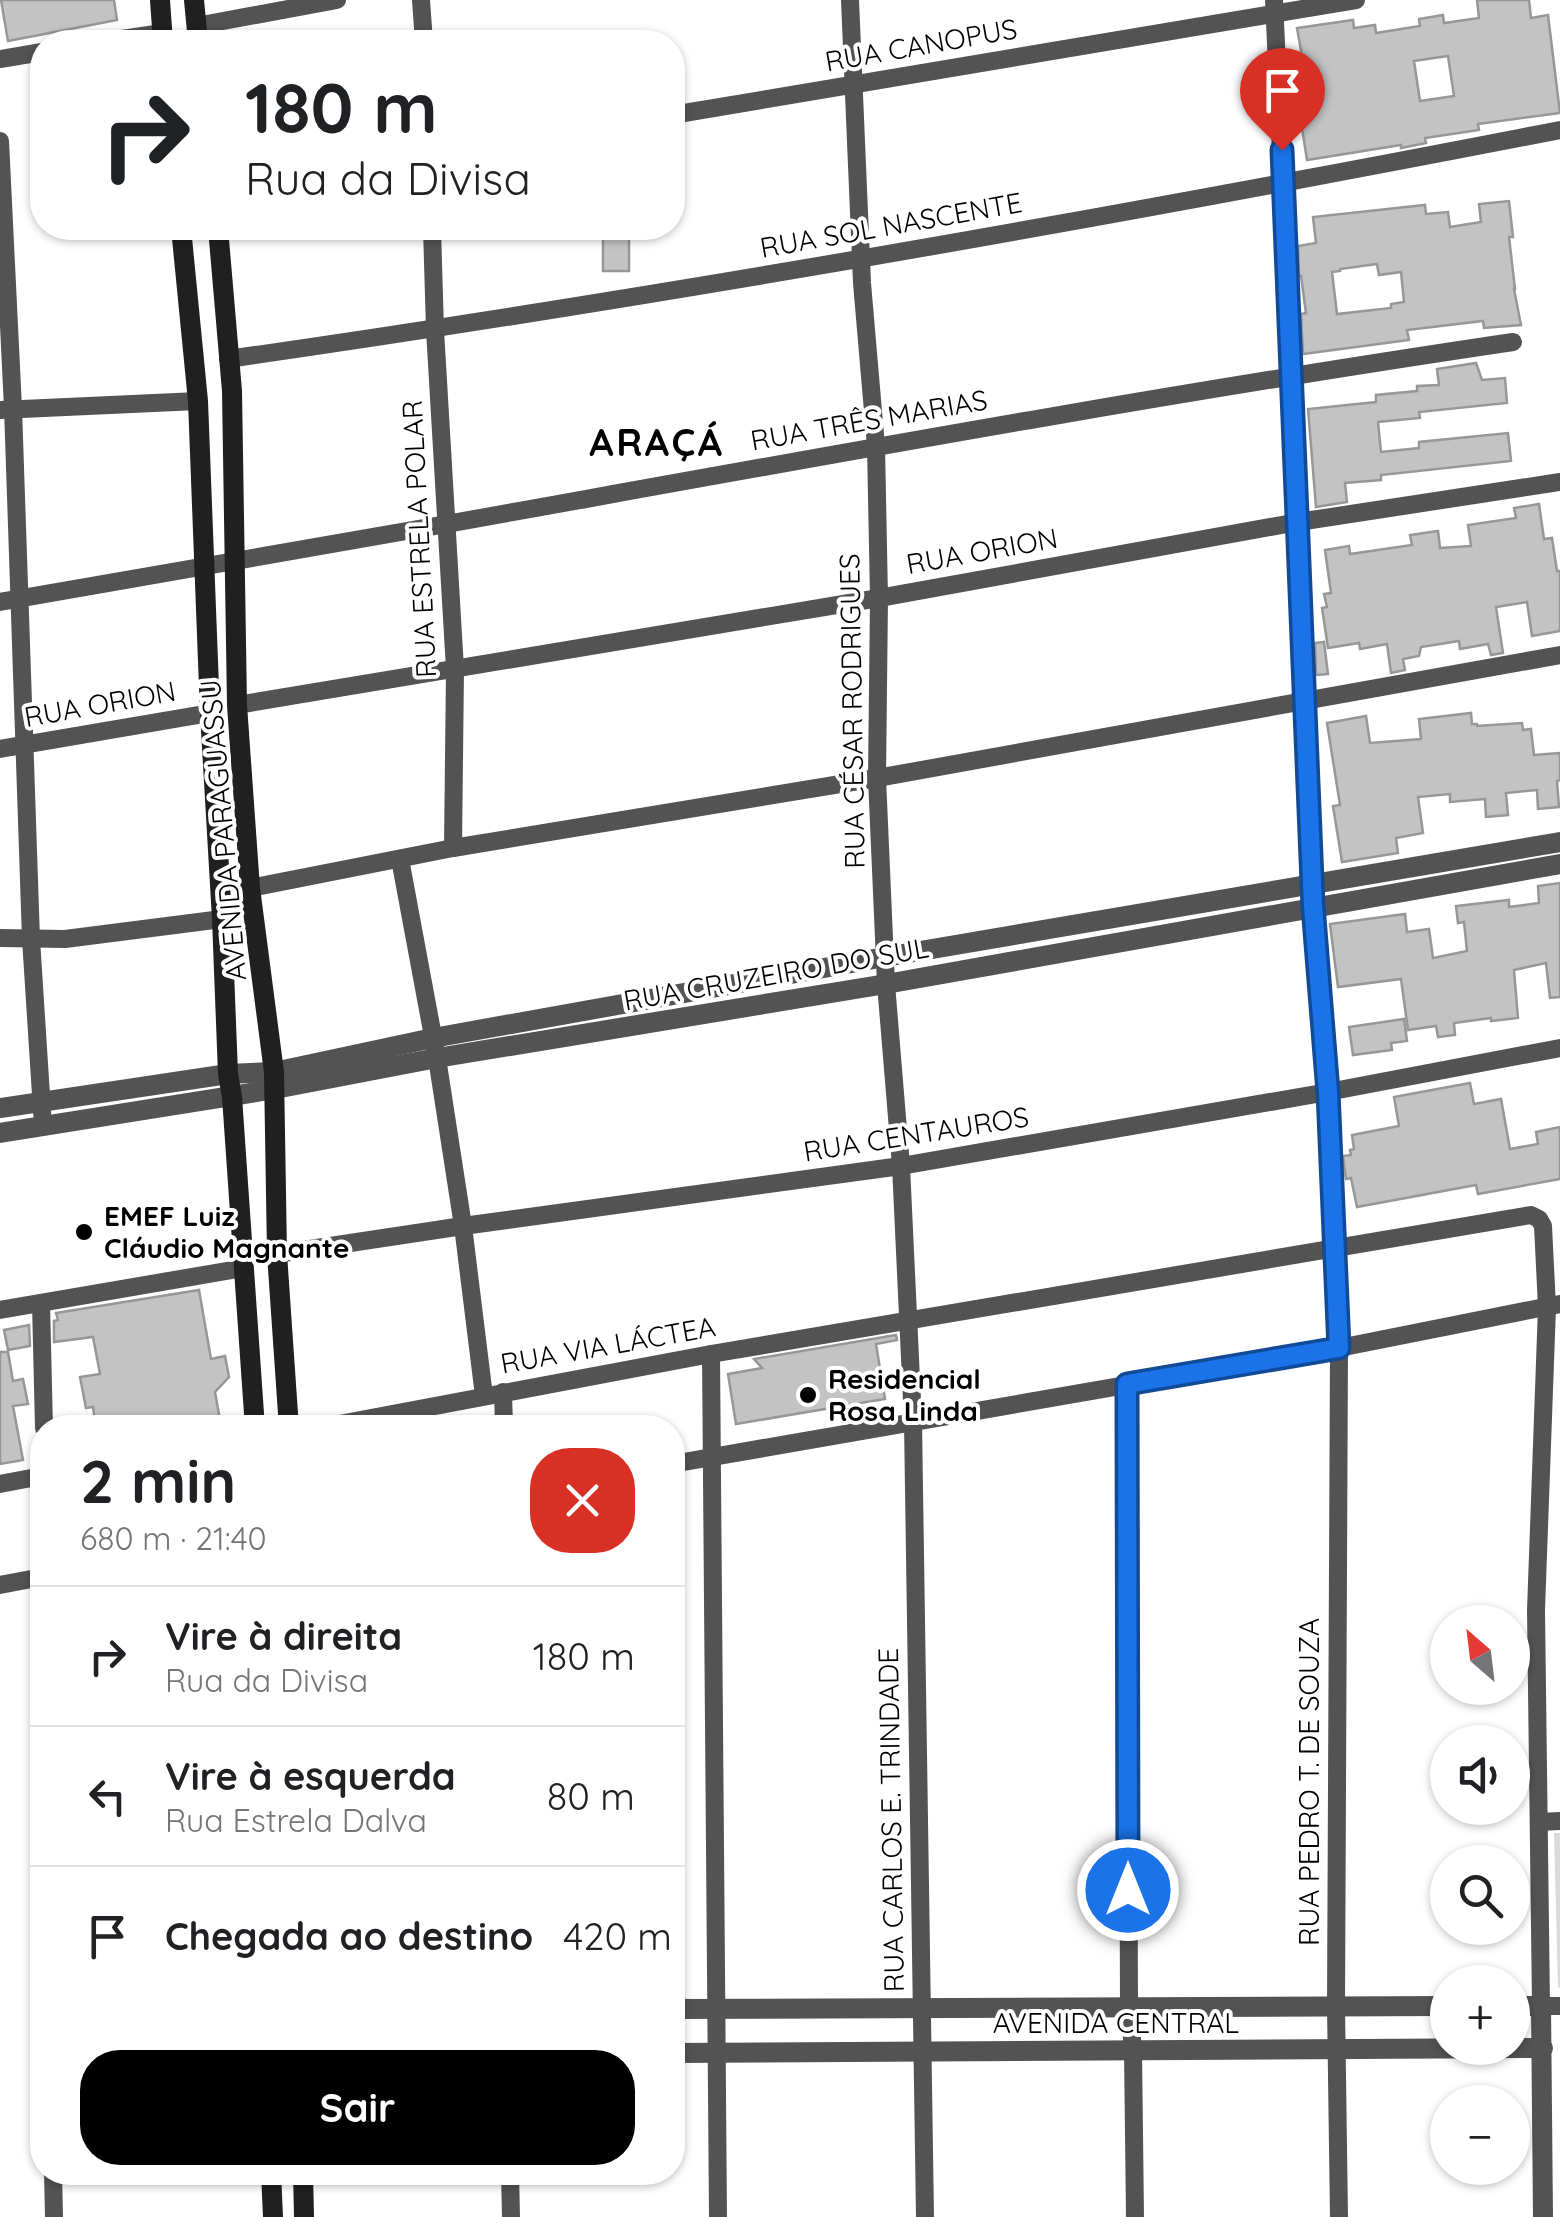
<!DOCTYPE html>
<html lang="pt">
<head>
<meta charset="utf-8">
<style>
	:root { --surface:#fff; --page:#f2f2f2; --text:#202124; --muted:#757577; --line:#e0e0e0; --accent:#000 }
	body { margin:0; font-family:Quicksand,sans-serif; background:var(--page); color:var(--text); height:100vh; display:flex; flex-direction:column; font-size:38px; white-space:nowrap }
	* { box-sizing:border-box; margin:0 }
	p { font-size:32px; color:var(--muted) }
	.icon { flex:none; width:55px; height:55px; fill:none; stroke:currentColor; stroke-width:2; stroke-linecap:round; stroke-linejoin:round }
	.map { position:relative; flex:1; overflow:hidden }
	.drawer { position:absolute; left:30px; top:1415px; width:655px; height:770px; display:flex; flex-direction:column; background:var(--surface); border-radius:40px; box-shadow:0 2px 8px #0004 }
	.drawer>* { flex:none }
	.guide { position:absolute; left:30px; top:30px; width:655px; height:210px; border-radius:40px; box-shadow:0 2px 8px #0004; background:#fff; color:var(--text); overflow:hidden }
	.needle { width:65px; rotate:332deg }
	.tools { position:absolute; left:1430px; top:1605px; display:grid; gap:20px }
	.tools a { display:grid; place-items:center; width:100px; height:100px; border-radius:50%; background:var(--surface); box-shadow:0 2px 8px #0004; font-size:50px }
	.pin { position:absolute; display:grid; place-items:center; width:85px; height:85px; color:#fff; margin:-102px -42px; border-radius:50% 50% 50% 0; rotate:-45deg; box-shadow:0 0 10px #0007 }
	.pin .icon { rotate:45deg }
	.me { position:absolute; width:110px; margin:-55px; rotate:0deg; stroke-linejoin:round; filter:drop-shadow(0 0 8px #0008) }
	.turn { display:flex; align-items:center; gap:35px; height:210px; padding:0 50px; font-size:45px }
	.turn .icon { width:130px; height:130px; stroke-width:2.5 }
	.turn b { display:block; font-size:70px; line-height:85px }
	.round { display:grid; place-items:center; flex:none; width:105px; height:105px; border-radius:40px; background:var(--page) }
	.summary { display:flex; align-items:center; justify-content:space-between; height:170px; padding:0 50px }
	h1 { font-size:60px; font-weight:700; line-height:75px }
	.cta { display:flex; gap:20px; margin-top:auto; padding:20px 50px }
	.cta a { flex:1; height:115px; border-radius:40px; background:var(--accent); color:#fff; font-size:40px; font-weight:700; line-height:115px; text-align:center }
	ul { padding:0; list-style:none }
	li { display:flex; align-items:center; gap:30px; height:140px; padding:0 50px; border-top:2px solid var(--line) }
	li div { flex:1 }
	li b { display:block; font-size:38px }
	li em { font-style:normal }
	.map>svg:first-child { display:block }
</style>
</head>
<body>
<div class="map">
<svg width="1560" height="2217" viewBox="0 0 1560 2217">
	<rect width="100%" height="100%" fill="#fff"/>
	<polygon fill="#dadada" points="1554,1833 1560,1833 1560,1987 1558,1988"/>
	<g fill="#c3c3c3" stroke="#979797" stroke-width="2.5" fill-rule="evenodd">
		<polygon points="1,0 114,0 117,20 8,41"/>
		<path d="M 1477,0 L 1529,0 L 1531,18 L 1548,15 L 1560,113 L 1478,124 L 1479,130 L 1425,138 L 1426,143 L 1401,148 L 1401,145 L 1307,160 L 1295,83 L 1299,83 L 1295,57 L 1302,56 L 1297,28 L 1353,20 L 1354,28 L 1375,25 L 1376,33 L 1420,26 L 1419,19 L 1443,15 L 1444,23 L 1479,18 ZM 1448,56 L 1454,96 L 1420,101 L 1414,61 Z"/>
		<path d="M 1509,201 L 1513,237 L 1509,237 L 1515,289 L 1514,289 L 1521,325 L 1484,328 L 1483,321 L 1407,330 L 1409,340 L 1303,354 L 1301,314 L 1306,313 L 1301,276 L 1299,276 L 1298,246 L 1316,243 L 1313,217 L 1425,205 L 1426,214 L 1448,212 L 1450,227 L 1481,222 L 1479,204 ZM 1377,264 L 1379,275 L 1401,272 L 1404,302 L 1391,304 L 1391,308 L 1337,314 L 1332,272 L 1340,271 L 1340,269 Z"/>
		<rect x="603" y="232" width="26" height="39"/>
		<polygon points="1476,363 1482,380 1505,378 1507,403 1419,412 1420,418 1378,422 1381,452 1419,448 1419,442 1508,433 1511,461 1381,475 1381,480 1345,483 1347,502 1316,507 1308,409 1376,402 1376,395 1417,391 1417,386 1439,385 1437,369"/>
		<polygon points="1539,504 1544,539 1552,538 1557,571 1560,571 1560,631 1532,636 1527,602 1496,607 1503,653 1491,655 1488,644 1460,649 1459,641 1421,647 1419,656 1403,659 1405,670 1391,673 1387,644 1360,649 1359,643 1328,648 1322,608 1327,607 1324,594 1331,593 1325,550 1349,546 1350,554 1412,545 1410,535 1438,531 1440,548 1471,546 1468,525 1516,518 1514,508"/>
		<polygon points="1324,642 1328,674 1316,675 1315,643"/>
		<polygon points="1471,713 1472,724 1477,724 1477,726 1522,723 1523,730 1531,729 1534,755 1560,753 1560,780 1557,781 1559,807 1538,809 1537,790 1506,793 1508,815 1486,817 1485,799 1450,802 1450,794 1418,797 1423,833 1396,838 1398,853 1342,862 1333,806 1340,805 1327,723 1366,716 1370,743 1421,739 1419,719"/>
		<polygon points="1560,883 1560,997 1550,998 1546,963 1514,970 1518,1018 1491,1021 1491,1018 1454,1023 1455,1035 1438,1037 1436,1026 1408,1030 1401,979 1338,987 1330,924 1405,914 1407,932 1429,929 1433,958 1467,951 1464,922 1458,923 1456,906 1509,900 1509,907 1539,903 1538,886"/>
		<polygon points="1404,1019 1407,1041 1391,1043 1392,1050 1353,1055 1349,1027"/>
		<polygon points="1470,1083 1474,1104 1501,1099 1510,1149 1538,1144 1536,1132 1560,1127 1560,1179 1478,1194 1476,1185 1357,1207 1351,1178 1346,1179 1344,1165 1343,1156 1351,1155 1350,1150 1354,1149 1352,1135 1399,1126 1394,1097"/>
		<polygon points="199,1290 211,1359 225,1356 229,1377 215,1392 220,1420 179,1428 96,1428 93,1407 86,1408 80,1377 100,1374 93,1337 54,1342 54,1321 58,1320 56,1313"/>
		<polygon points="29,1325 30,1346 8,1350 4,1330"/>
		<polygon points="896,1335 897,1340 876,1344 885,1399 736,1424 728,1374 762,1368 754,1359"/>
		<polygon points="0,1352 8,1352 13,1381 23,1379 28,1404 13,1406 23,1460 0,1464"/>
	</g>
	<g fill="none" stroke-linecap="round" stroke-linejoin="round">
		<g stroke="#535353" stroke-width="18">
			<polyline points="421,0 424,42"/>
			<polyline points="850,0 862,283 876,446 879,598 877,778 886,984 901,1166 913,1422 925,2217"/>
			<polyline points="1274,0 1298,522 1313,907 1328,1092 1339,1348 1336,2006 1339,2217"/>
			<polyline points="196,26 337,0"/>
			<polyline points="102,42 162,33"/>
			<polyline points="0,59 42,52"/>
			<polyline points="672,115 1356,0"/>
			<polyline points="0,141 13,408 31,939 43,1126"/>
			<polyline points="432,228 435,330 455,669 453,848"/>
			<path d="M 228,359 C 674,295 1118,216 1560,130"/>
			<polyline points="0,410 198,401"/>
			<path d="M 0,602 C 147,575 294,552 441,525 C 798,461 1154,395 1513,342"/>
			<polyline points="237,705 879,598 1298,522 1560,482"/>
			<polyline points="0,749 210,713"/>
			<polyline points="400,859 437,1058 463,1226 484,1396"/>
			<polyline points="250,888 453,848 877,778 1560,655"/>
			<polyline points="0,938 65,939 222,919"/>
			<polyline points="277,1254 463,1226 901,1166 1328,1092 1560,1048"/>
			<polyline points="41,1303 44,1428"/>
			<polyline points="0,1310 244,1268"/>
			<polyline points="711,1354 718,2217"/>
			<polyline points="1127,1384 1129,2007 1133,2050 1135,2217"/>
			<polyline points="503,1392 504,1428"/>
			<polyline points="318,1428 711,1354 1531,1215 1539,1219 1543,1226 1547,1307 1536,1610 1541,2006 1560,2006"/>
			<polyline points="672,1464 1339,1348 1560,1304"/>
			<polyline points="0,1484 42,1476"/>
			<polyline points="0,1585 42,1577"/>
			<polyline points="1539,1822 1560,1821"/>
			<polyline points="53,2172 54,2217"/>
			<polyline points="510,2172 511,2217"/>
		</g>
		<g stroke="#535353" stroke-width="20">
			<polyline points="0,1108 228,1074 274,1072 433,1038 885,957 1560,842"/>
			<polyline points="0,1133 275,1089 437,1058 886,984 1560,864"/>
			<polyline points="1512,2006 1541,2006 1543,2217"/>
			<polyline points="672,2009 1448,2006"/>
			<polyline points="672,2053 1543,2048"/>
		</g>
		<g stroke="#202020" stroke-width="20">
			<polyline points="160,0 163,42"/>
			<polyline points="194,0 198,42"/>
			<polyline points="181,228 198,401 210,713 222,919 228,1074 232,1097 255,1428"/>
			<polyline points="218,228 232,391 237,705 250,888 274,1072 277,1254 289,1428"/>
			<polyline points="271,2172 273,2217"/>
			<polyline points="303,2172 304,2217"/>
		</g>
	</g>
	<g fill="none" stroke-linecap="round" stroke-linejoin="round">
		<defs>
			<polyline id="route" points="1128,1890 1127,1384 1339,1348 1328,1092 1313,906 1282,150"/>
		</defs>
		<use href="#route" stroke="#114b97" stroke-width="25"/>
		<use href="#route" stroke="#1a73e8" stroke-width="18"/>
	</g>
	<g fill="#000" stroke="#fff" stroke-width="4">
		<circle cx="84" cy="1232" r="10"/>
		<circle cx="808" cy="1395" r="10"/>
	</g>
	<g text-anchor="middle" stroke-width="8" stroke-linejoin="round" paint-order="stroke">
		<g font-size="28" fill="#000" stroke="#fff">
			<text transform="translate(921 45) rotate(-10)" y="10">RUA CANOPUS</text>
			<text transform="translate(891 225) rotate(-10)" y="10">RUA SOL NASCENTE</text>
			<text transform="translate(869 420) rotate(-10)" y="10">RUA TRÊS MARIAS</text>
			<text transform="translate(419 539) rotate(-93)" y="10">RUA ESTRELA POLAR</text>
			<text transform="translate(982 551) rotate(-10)" y="10">RUA ORION</text>
			<text transform="translate(100 704) rotate(-10)" y="10">RUA ORION</text>
			<text transform="translate(852 711) rotate(-91)" y="10">RUA CÉSAR RODRIGUES</text>
			<text transform="translate(223 830) rotate(-95)" y="10">AVENIDA PARAGUASSU</text>
			<text transform="translate(776 974) rotate(-10)" y="10">RUA CRUZEIRO DO SUL</text>
			<text transform="translate(916 1134) rotate(-9)" y="10">RUA CENTAUROS</text>
			<text transform="translate(608 1345) rotate(-10)" y="10">RUA VIA LÁCTEA</text>
			<text transform="translate(1309 1782) rotate(-90)" y="10">RUA PEDRO T. DE SOUZA</text>
			<text transform="translate(891 1820) rotate(-91)" y="10">RUA CARLOS E. TRINDADE</text>
			<text x="1116" y="2033">AVENIDA CENTRAL</text>
		</g>
		<g font-size="28" font-weight="bold" fill="#000" stroke="#fff" text-anchor="start">
			<text x="104" y="1226">EMEF Luiz<tspan x="104" dy="32">Cláudio Magnante</tspan></text>
			<text x="828" y="1389">Residencial<tspan x="828" dy="32">Rosa Linda</tspan></text>
		</g>
		<g font-size="38" font-weight="bold" letter-spacing="2.5" fill="#000" stroke="#fff">
			<text x="657" y="456">ARAÇÁ</text>
		</g>
	</g>
</svg>
<div class="tools">
<a><svg class="needle" viewBox="-14 -14 28 28"><path d="M0-13l5 13h-10z" fill="#e53935"/><path d="M0 13l5-13h-10z" fill="#757577"/></svg></a>
<a><svg class="icon" aria-label="sound" viewBox="0 0 24 24"><path d="M4 9h4l5-4v14l-5-4H4zM17 9q2 3 0 6"/></svg></a>
<a><svg class="icon" aria-label="search" viewBox="0 0 24 24"><circle cx="10" cy="10" r="6"/><path d="M15 15l6 6"/></svg></a>
<a>+</a>
<a>−</a>
</div>
<div class="pin" style="left:1282px;top:150px;background:#d93025"><svg class="icon" aria-label="arrive" viewBox="0 0 24 24"><path d="M6 21V4h12l-3 4 3 4H6"/></svg></div>
<svg class="me" style="left:1128px;top:1890px" viewBox="-20 -20 40 40"><circle r="17" fill="#1a73e8" stroke="#fff" stroke-width="3"/><path d="M0-11L8 9 0 5-8 9z" fill="#fff"/></svg>
<div class="guide">
<div class="turn"><svg class="icon" aria-label="right" viewBox="0 0 24 24"><path d="M7 20v-9h11M14 6l5 5-5 5"/></svg><div><b>180 m</b>Rua da Divisa</div></div>
</div>
<section class="drawer">
<div class="summary"><div><h1>2 min</h1><p>680 m · 21:40</p></div><a class="round" style="background:#d93025;color:#fff"><svg class="icon" aria-label="close" viewBox="0 0 24 24"><path d="M6 6l12 12M18 6L6 18"/></svg></a></div>
<ul>
<li><svg class="icon" aria-label="right" viewBox="0 0 24 24"><path d="M7 20v-9h11M14 6l5 5-5 5"/></svg><div><b>Vire à direita</b><p>Rua da Divisa</p></div><em>180 m</em></li>
<li><svg class="icon" aria-label="left" viewBox="0 0 24 24"><path d="M17 20v-9H6M10 6l-5 5 5 5"/></svg><div><b>Vire à esquerda</b><p>Rua Estrela Dalva</p></div><em>80 m</em></li>
<li><svg class="icon" aria-label="arrive" viewBox="0 0 24 24"><path d="M6 21V4h12l-3 4 3 4H6"/></svg><div><b>Chegada ao destino</b></div><em>420 m</em></li>
</ul>
<div class="cta"><a>Sair</a></div>
</section>
</div>
</body>
</html>
